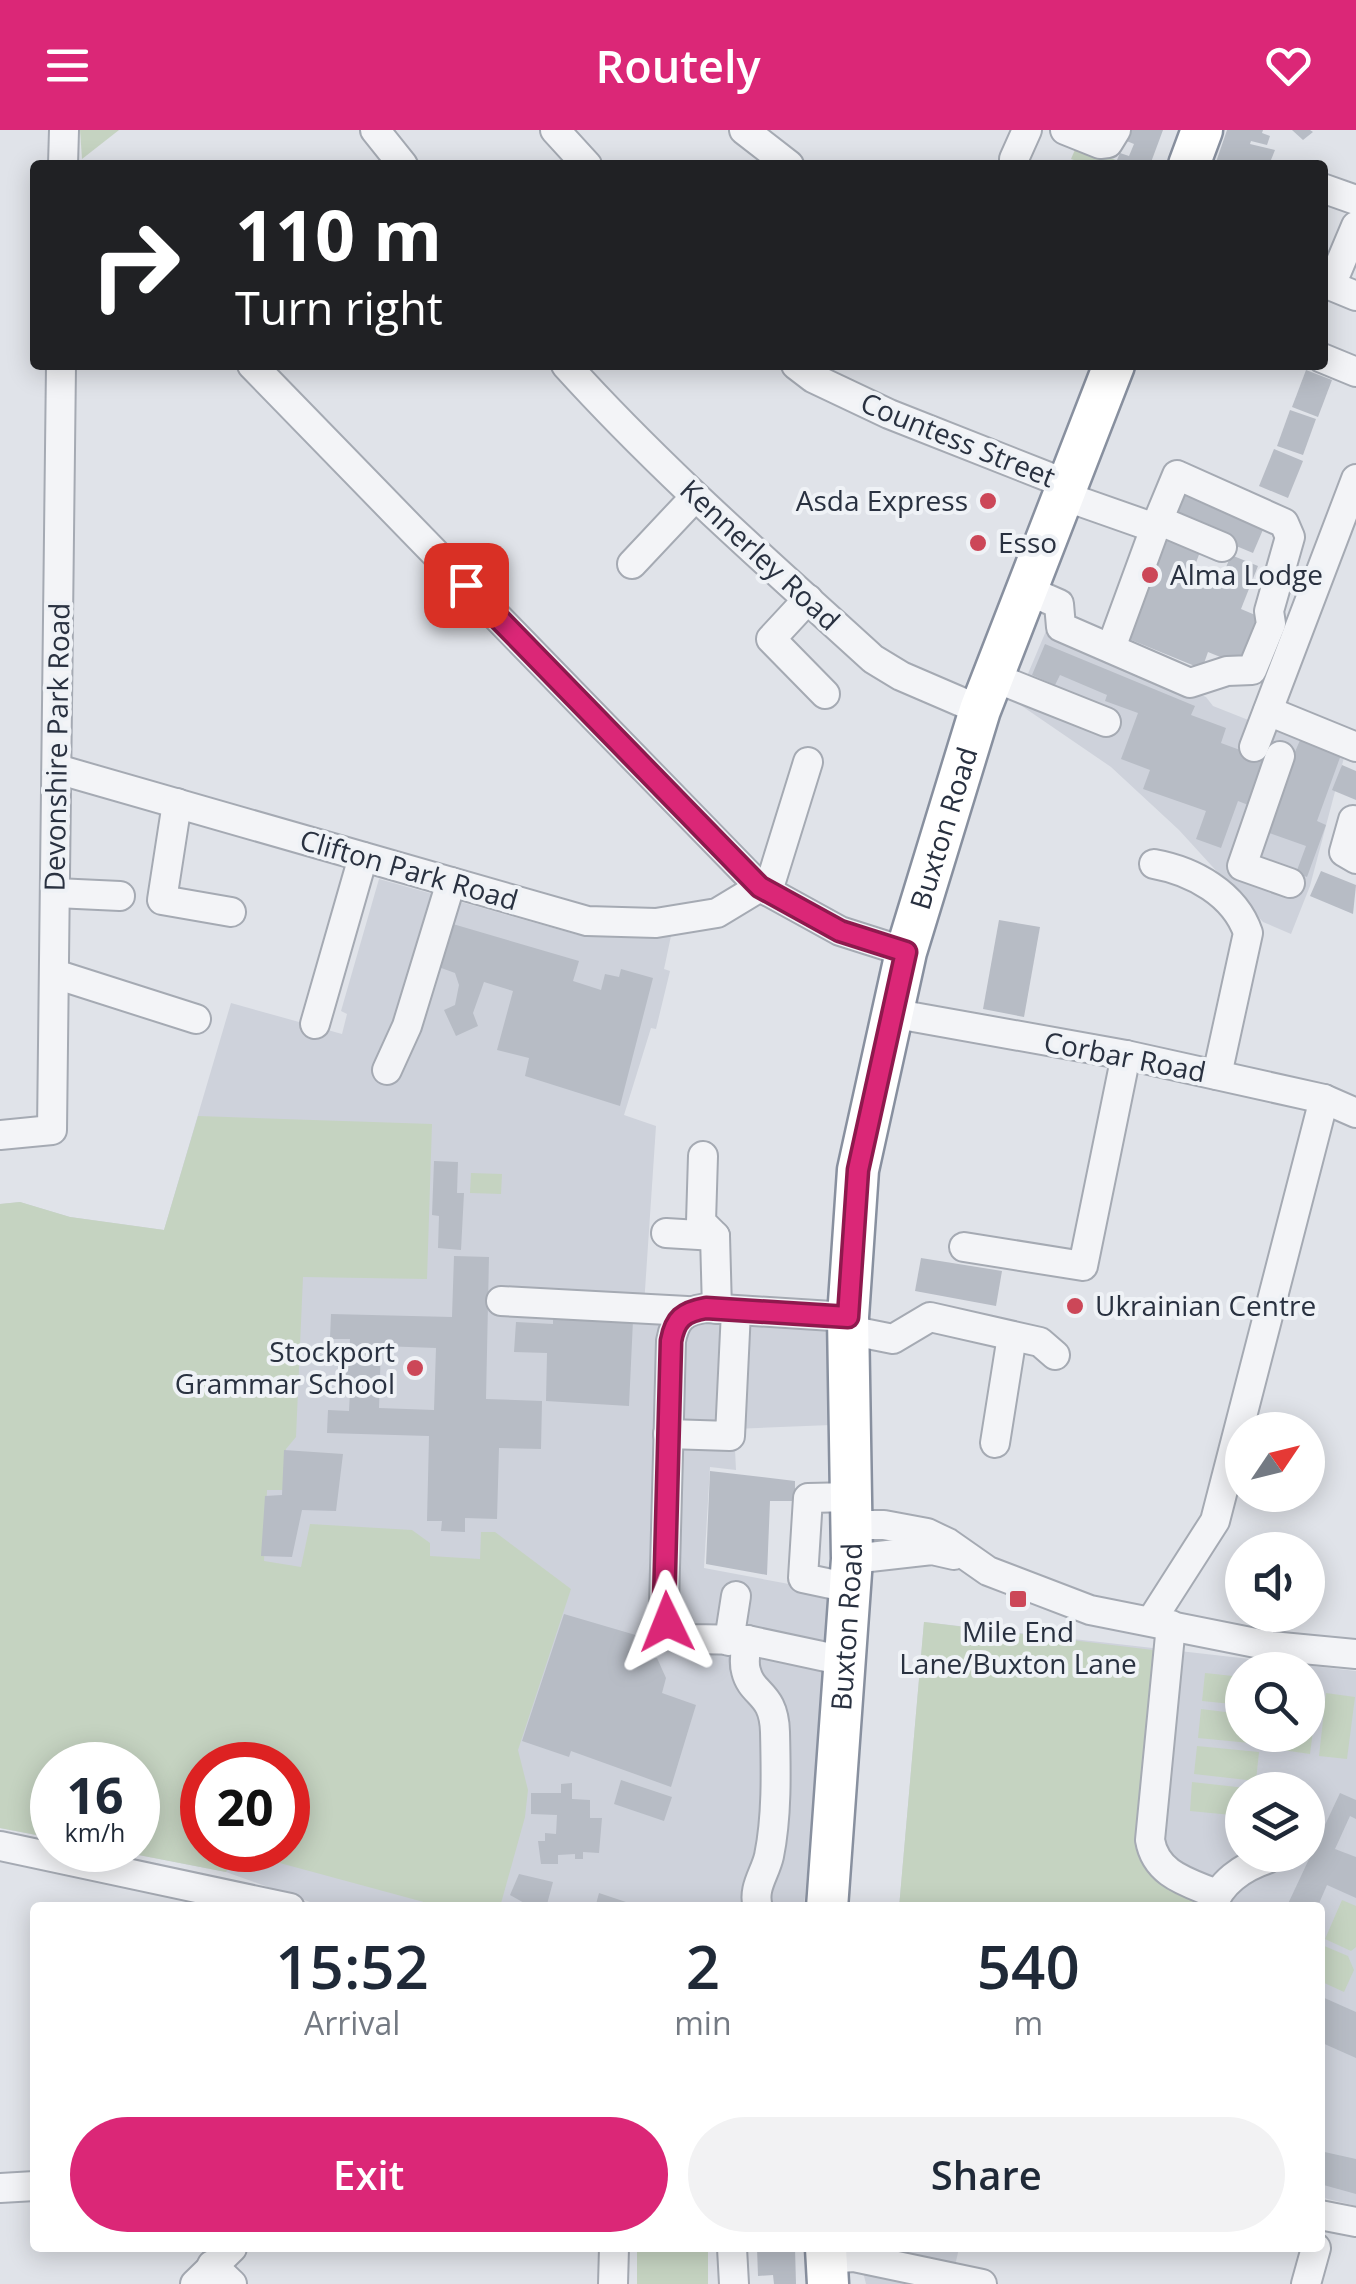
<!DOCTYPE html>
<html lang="en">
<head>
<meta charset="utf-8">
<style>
	:root { --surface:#fff; --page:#f2f2f3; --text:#1f2937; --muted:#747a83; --accent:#db2777 }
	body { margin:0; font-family:"Open Sans",sans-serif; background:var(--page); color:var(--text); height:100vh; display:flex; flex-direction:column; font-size:38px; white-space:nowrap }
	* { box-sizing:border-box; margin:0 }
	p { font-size:32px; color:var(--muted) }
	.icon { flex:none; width:55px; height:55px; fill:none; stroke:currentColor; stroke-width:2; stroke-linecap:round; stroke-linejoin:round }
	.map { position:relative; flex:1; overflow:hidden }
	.sheet { position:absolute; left:30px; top:1772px; width:1295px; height:350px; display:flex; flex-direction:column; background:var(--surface); border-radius:10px; box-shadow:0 5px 25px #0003 }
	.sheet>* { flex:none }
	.guide { position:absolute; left:30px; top:30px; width:1298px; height:210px; border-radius:10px; box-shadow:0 5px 25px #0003; background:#202124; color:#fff; overflow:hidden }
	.needle { width:65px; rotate:55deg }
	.tools { position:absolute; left:1225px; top:1282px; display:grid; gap:20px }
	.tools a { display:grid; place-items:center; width:100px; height:100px; border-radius:50%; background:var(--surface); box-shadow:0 5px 25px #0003; font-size:50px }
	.speed { position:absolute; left:30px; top:1612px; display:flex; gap:20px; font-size:50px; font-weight:700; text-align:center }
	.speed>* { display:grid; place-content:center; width:130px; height:130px; border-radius:50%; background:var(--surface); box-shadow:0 5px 25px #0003; line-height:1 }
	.speed small { font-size:25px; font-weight:400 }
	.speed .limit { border:15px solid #d22; background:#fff; color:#111 }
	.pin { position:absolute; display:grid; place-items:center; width:85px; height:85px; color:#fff; margin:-42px; border-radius:20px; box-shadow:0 5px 15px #0006 }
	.me { position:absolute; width:110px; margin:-55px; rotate:358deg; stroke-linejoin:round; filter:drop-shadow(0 0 8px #0008) }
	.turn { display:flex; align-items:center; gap:35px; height:210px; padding:0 40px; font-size:45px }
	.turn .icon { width:130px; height:130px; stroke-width:2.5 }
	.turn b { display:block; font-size:70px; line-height:85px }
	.eta { display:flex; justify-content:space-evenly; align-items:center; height:170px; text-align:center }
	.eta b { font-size:60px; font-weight:600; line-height:70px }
	.action { display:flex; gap:20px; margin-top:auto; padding:20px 40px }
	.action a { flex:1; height:115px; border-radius:60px; background:var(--accent); color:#fff; font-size:40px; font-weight:600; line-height:115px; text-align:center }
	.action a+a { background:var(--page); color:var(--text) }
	header { display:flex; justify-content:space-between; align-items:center; height:130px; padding:0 40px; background:var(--accent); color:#fff; font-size:45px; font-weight:600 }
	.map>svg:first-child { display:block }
</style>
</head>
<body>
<header><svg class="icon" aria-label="menu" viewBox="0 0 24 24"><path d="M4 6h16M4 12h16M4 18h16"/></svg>Routely<svg class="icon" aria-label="heart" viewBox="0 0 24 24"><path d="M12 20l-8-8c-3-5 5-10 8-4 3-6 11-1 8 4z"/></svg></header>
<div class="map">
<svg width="1356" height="2154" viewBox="0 0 1356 2154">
	<rect width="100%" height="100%" fill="#e0e3e9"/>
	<g fill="#ced2db" fill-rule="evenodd">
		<polygon points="1046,501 1206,567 1213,576 1256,593 1346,620 1310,756 1291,804 1263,792 1179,700 1111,637 1016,572"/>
		<path d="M 379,749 L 578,805 L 671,806 L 664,839 L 670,841 L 656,899 L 651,898 L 624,985 L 656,996 L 644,1175 L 827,1182 L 831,1295 L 734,1299 L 736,1340 L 710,1337 L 704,1438 L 832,1462 L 804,1777 L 324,1777 L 226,1742 L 113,1720 L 138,1720 L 138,1635 L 52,1635 L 52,1708 L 0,1698 L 0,1074 L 20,1072 L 70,1087 L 164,1100 L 231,873 L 342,904 L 347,884 L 341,881 ZM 202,1635 L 288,1635 L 288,1720 L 202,1720 Z"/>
		<path d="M 924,1492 L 1356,1541 L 1356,2076 L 1320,2067 L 1320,1778 L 899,1778 ZM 1242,1540 L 1308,1540 L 1308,1605 L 1242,1605 ZM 1242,1660 L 1308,1660 L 1308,1725 L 1242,1725 Z"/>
		<polygon points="857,2118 959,2118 951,2154 866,2154"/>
	</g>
	<g fill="#c5d3c1" fill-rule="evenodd">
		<polygon points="80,0 119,0 82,29"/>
		<polygon points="1077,15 1126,34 1125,35 1094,32 1088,35 1071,29"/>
		<path d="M 198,986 L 432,994 L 427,1149 L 303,1147 L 296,1307 L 286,1319 L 284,1360 L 267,1360 L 264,1431 L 301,1437 L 310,1394 L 412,1400 L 430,1413 L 430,1426 L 480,1429 L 481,1402 L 495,1402 L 571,1459 L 518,1620 L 528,1660 L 525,1687 L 500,1777 L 442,1777 L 236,1721 L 226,1742 L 113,1720 L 138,1720 L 138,1635 L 52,1635 L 52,1708 L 0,1698 L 0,1074 L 20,1072 L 70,1087 L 164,1100 ZM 202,1635 L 288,1635 L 288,1720 L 202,1720 Z"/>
		<polygon points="471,1043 502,1044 501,1064 470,1063"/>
		<polygon points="924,1492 1161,1521 1144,1714 1208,1768 1206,1777 899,1778"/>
		<polygon points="1205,1543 1242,1547 1242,1575 1202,1571"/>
		<polygon points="1308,1561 1318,1562 1310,1624 1282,1620 1284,1605 1308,1605"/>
		<polygon points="1326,1563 1355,1567 1347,1629 1319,1626"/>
		<polygon points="1201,1579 1242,1584 1242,1605 1261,1605 1260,1614 1198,1608"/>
		<polygon points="1197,1616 1259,1622 1256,1651 1194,1644"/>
		<polygon points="1192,1652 1255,1659 1255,1660 1242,1660 1242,1686 1190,1681"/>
		<polygon points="1342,1770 1356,1776 1356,1817 1351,1821 1325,1809"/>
		<polygon points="1322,1815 1348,1826 1354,1840 1344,1862 1320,1851"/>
		<rect x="637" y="2118" width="71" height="36"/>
	</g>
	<g fill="#b7bcc5" fill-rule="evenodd">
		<polygon points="1128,0 1163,0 1150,35 1125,35 1117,30 1120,23 1129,26 1134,14 1124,10"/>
		<polygon points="1227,0 1263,0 1262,3 1270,6 1267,15 1251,11 1250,14 1275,20 1269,35 1256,32 1255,35 1215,35"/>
		<polygon points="1292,0 1310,0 1313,2 1303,10"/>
		<polygon points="1306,240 1332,250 1318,287 1292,277"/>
		<polygon points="1290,280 1316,289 1303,325 1277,316"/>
		<polygon points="1274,319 1303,331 1288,368 1259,356"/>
		<polygon points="1186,353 1268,388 1253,423 1169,388"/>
		<polygon points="1164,407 1200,422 1192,443 1220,452 1231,425 1258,436 1241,479 1260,487 1240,535 1208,522 1202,539 1124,507"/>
		<polygon points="1045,514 1195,576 1191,585 1226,598 1221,613 1273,632 1256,678 1238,671 1221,718 1196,709 1206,681 1143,659 1150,640 1121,629 1138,583 1105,571 1107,565 1060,545 1055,555 1032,545"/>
		<polygon points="1301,608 1342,622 1317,691 1326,695 1307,747 1296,743 1306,716 1261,700"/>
		<polygon points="1342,635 1356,641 1356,670 1332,660"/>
		<polygon points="1321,741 1356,755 1353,784 1310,766"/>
		<polygon points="999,790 1040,797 1024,887 983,879"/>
		<polygon points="446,792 579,831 573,851 601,860 605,844 619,847 621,839 653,848 620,976 525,946 529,928 497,920 513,861 484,852 473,883 478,896 456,906 444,880 455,875 459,855 455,843 433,835"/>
		<polygon points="434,1031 458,1032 457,1063 464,1063 461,1120 438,1118 439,1086 432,1085"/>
		<path d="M 454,1126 L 489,1127 L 486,1269 L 542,1271 L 541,1319 L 499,1318 L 497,1389 L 465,1388 L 465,1402 L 441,1401 L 442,1391 L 427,1391 L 429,1306 L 327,1303 L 328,1280 L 349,1281 L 350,1261 L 337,1260 L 338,1230 L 349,1230 L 350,1209 L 330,1209 L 331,1184 L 452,1187 ZM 381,1216 L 436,1218 L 434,1280 L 379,1278 Z"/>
		<polygon points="921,1128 1002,1141 996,1176 915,1161"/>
		<polygon points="553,1184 633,1190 629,1276 546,1271 547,1223 514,1222 516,1192 553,1194"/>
		<polygon points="284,1320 343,1324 336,1381 302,1380 292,1427 261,1426 265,1366 282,1365"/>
		<polygon points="710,1341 795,1351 795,1371 770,1371 767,1445 706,1434"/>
		<polygon points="564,1484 656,1511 652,1527 657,1528 666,1548 662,1563 696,1575 671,1657 571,1621 569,1627 522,1611"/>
		<polygon points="621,1650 672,1667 664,1691 614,1674"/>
		<polygon points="572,1653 572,1669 590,1670 590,1688 602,1688 599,1723 583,1722 583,1729 575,1729 575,1724 558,1725 558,1734 541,1734 538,1711 545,1711 545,1703 556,1704 557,1685 531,1684 531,1663 561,1663 561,1654"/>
		<polygon points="1340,1663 1356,1670 1356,1689 1350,1686 1335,1719 1356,1727 1356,1768 1327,1755 1317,1778 1286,1778"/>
		<polygon points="519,1744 553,1752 546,1778 525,1778 526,1774 510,1765"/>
		<polygon points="599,1763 632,1774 630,1778 595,1778"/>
		<polygon points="1320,1866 1356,1882 1356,1928 1320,1912"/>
		<polygon points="1320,2021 1356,2029 1356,2064 1320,2054"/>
		<polygon points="757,2118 795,2118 796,2154 774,2154 773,2145 758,2146"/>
	</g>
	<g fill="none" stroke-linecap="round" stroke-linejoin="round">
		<defs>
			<g id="minor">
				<polyline points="375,0 403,35"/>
				<polyline points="555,0 587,35"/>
				<polyline points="744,0 789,35"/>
				<polyline points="1065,0 1100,14 1108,13 1116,0"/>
				<polyline points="63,35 64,0"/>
				<polyline points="1015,35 1014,29 1027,0"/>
				<polyline points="1322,58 1356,70"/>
				<polyline points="1337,141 1356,96"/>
				<polyline points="1322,152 1356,166"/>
				<polyline points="1322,228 1356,242"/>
				<polyline points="252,235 760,757 840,801 906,822"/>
				<path d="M 566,235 C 661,340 769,434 873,529 L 901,546 L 980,580"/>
				<polyline points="796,235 813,248 889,284 1069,355"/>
				<polyline points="1158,390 1222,417"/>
				<polyline points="632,434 695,367"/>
				<polyline points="1027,460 1059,474 1061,497 1190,553 1227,541 1252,540 1271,494 1269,481 1290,407 1284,393 1177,345 1155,398 1064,366"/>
				<polyline points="808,469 771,509 825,564"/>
				<polyline points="1111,518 1155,398"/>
				<polyline points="993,547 1106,592"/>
				<polyline points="1268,581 1356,617"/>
				<polyline points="1254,617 1356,349"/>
				<polyline points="1280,626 1242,736 1290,753"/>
				<polyline points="57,639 587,791 656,793 717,783 760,757"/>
				<polyline points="177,673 162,770 231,782"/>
				<polyline points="1353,690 1344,722 1356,729"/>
				<path d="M 1154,734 C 1193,741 1235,764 1248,803 L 1217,945"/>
				<polyline points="768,761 808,632"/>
				<polyline points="56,763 120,766"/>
				<polyline points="55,844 196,889"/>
				<polyline points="891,883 1126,925 1324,969 1356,983"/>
				<polyline points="315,894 363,727"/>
				<polyline points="387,940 407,896 451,752"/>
				<polyline points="0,1005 52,1000 61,235"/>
				<polyline points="703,1026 701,1092 715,1106 717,1179"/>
				<polyline points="666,1103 715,1106"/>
				<polyline points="964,1117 1083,1136 1126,925"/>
				<polyline points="501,1171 687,1181"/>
				<polyline points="848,1200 893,1209 930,1187 1040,1212 1055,1225"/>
				<polyline points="668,1304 730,1306 736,1181"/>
				<polyline points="995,1313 1012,1206"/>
				<polyline points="851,1395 884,1395 927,1403 948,1413 988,1441 1090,1480 1271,1516 1356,1524"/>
				<polyline points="852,1429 932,1420 954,1425"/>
				<polyline points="850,1458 803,1448 808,1368 852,1367"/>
				<polyline points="1151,1491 1215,1391 1324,969"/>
				<path d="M 1171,1495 L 1150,1710 C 1156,1745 1188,1752 1216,1764"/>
				<path d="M 747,1510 C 746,1520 743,1531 746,1541 C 752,1566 774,1562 775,1602 C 776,1642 777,1687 769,1726 C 765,1744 752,1758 758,1778"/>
				<polyline points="729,1511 736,1466"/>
				<path d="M 845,1531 L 747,1510 L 691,1509 L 678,1504 L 667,1492 L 664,1476 L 671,1211 C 675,1189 683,1181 706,1178 L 848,1187"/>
				<polyline points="0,1716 290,1778"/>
				<path d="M 1212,1778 C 1219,1753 1243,1737 1267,1729"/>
				<polyline points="0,2058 35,2056"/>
				<polyline points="1320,2085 1356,2092"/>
				<polyline points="732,2118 734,2154"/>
				<polyline points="827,2129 854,2127 982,2154"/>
				<polyline points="212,2135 232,2154"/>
				<polyline points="195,2154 232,2118"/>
				<polyline points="613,2154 614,2118"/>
				<polyline points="1306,2154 1316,2118"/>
			</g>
			<g id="highway">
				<polyline points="1189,35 1202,0"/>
				<path id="s1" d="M 827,1778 L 852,1429 L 848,1187 L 858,1040 L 906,822 L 980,580 L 1114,235"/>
				<polyline points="826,2118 828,2154"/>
			</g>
		</defs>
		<use href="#minor" stroke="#a5aab3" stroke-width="32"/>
		<use href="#highway" stroke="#88909f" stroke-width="45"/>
		<use href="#minor" stroke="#f3f4f7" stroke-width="28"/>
		<use href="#highway" stroke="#fff" stroke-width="40"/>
	</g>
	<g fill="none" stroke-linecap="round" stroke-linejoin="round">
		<defs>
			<path id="route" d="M 466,455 L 760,757 L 840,801 L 906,822 L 858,1040 L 848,1187 L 706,1178 C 683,1182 675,1189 671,1211 L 664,1476 L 667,1492"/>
		</defs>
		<use href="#route" stroke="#8e194d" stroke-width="25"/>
		<use href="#route" stroke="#db2777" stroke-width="18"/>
	</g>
	<g fill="#cc4758" stroke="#eff2f6" stroke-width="4">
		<circle cx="988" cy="371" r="10"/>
		<circle cx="978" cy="413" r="10"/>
		<circle cx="1150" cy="445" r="10"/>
		<circle cx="1075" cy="1176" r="10"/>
		<circle cx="415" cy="1238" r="10"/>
		<rect x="1008" y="1459" width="20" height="20" rx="5"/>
	</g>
	<g text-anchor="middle" stroke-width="8" stroke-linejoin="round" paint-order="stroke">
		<g font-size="28" fill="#293140" stroke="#eff2f6">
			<text transform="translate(958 310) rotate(22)" y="10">Countess Street</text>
			<text transform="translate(760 425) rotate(43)" y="10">Kennerley Road</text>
			<text transform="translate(57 617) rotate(-89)" y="10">Devonshire Park Road</text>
			<text dy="10" stroke="none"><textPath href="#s1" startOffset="1092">Buxton Road</textPath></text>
			<text transform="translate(409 740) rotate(16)" y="10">Clifton Park Road</text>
			<text transform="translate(1125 927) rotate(11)" y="10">Corbar Road</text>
			<text dy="10" stroke="none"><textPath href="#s1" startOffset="282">Buxton Road</textPath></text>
		</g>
		<g font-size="28" fill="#293140" stroke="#eff2f6" text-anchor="start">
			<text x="968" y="381" text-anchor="end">Asda Express</text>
			<text x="998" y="423">Esso</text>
			<text x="1170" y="455">Alma Lodge</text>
			<text x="1095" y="1186">Ukrainian Centre</text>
			<text x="395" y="1232" text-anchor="end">Stockport<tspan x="395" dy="32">Grammar School</tspan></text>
			<text x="1018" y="1512" text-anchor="middle">Mile End<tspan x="1018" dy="32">Lane/Buxton Lane</tspan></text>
		</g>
	</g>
</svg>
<div class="tools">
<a><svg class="needle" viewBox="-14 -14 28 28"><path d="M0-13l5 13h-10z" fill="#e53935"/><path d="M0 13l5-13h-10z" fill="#747a83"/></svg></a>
<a><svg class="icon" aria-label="sound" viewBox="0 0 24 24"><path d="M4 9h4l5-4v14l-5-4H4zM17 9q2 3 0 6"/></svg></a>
<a><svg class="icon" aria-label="search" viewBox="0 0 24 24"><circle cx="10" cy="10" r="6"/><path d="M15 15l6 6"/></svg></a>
<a><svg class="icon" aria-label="layers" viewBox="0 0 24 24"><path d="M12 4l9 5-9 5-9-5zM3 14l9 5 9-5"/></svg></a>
</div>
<div class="speed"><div>16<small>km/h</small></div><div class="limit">20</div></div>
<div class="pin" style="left:466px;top:455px;background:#d93025"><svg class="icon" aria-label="arrive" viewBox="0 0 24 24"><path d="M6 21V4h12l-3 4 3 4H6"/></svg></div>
<svg class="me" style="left:667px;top:1492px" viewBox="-20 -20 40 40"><path d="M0-17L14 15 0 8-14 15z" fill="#db2777" stroke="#fff" stroke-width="4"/></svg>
<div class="guide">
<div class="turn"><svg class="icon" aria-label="right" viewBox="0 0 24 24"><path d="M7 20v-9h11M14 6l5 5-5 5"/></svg><div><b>110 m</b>Turn right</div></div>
</div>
<section class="sheet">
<div class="eta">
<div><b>15:52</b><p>Arrival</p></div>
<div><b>2</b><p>min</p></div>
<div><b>540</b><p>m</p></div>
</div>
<div class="action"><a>Exit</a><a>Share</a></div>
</section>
</div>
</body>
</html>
